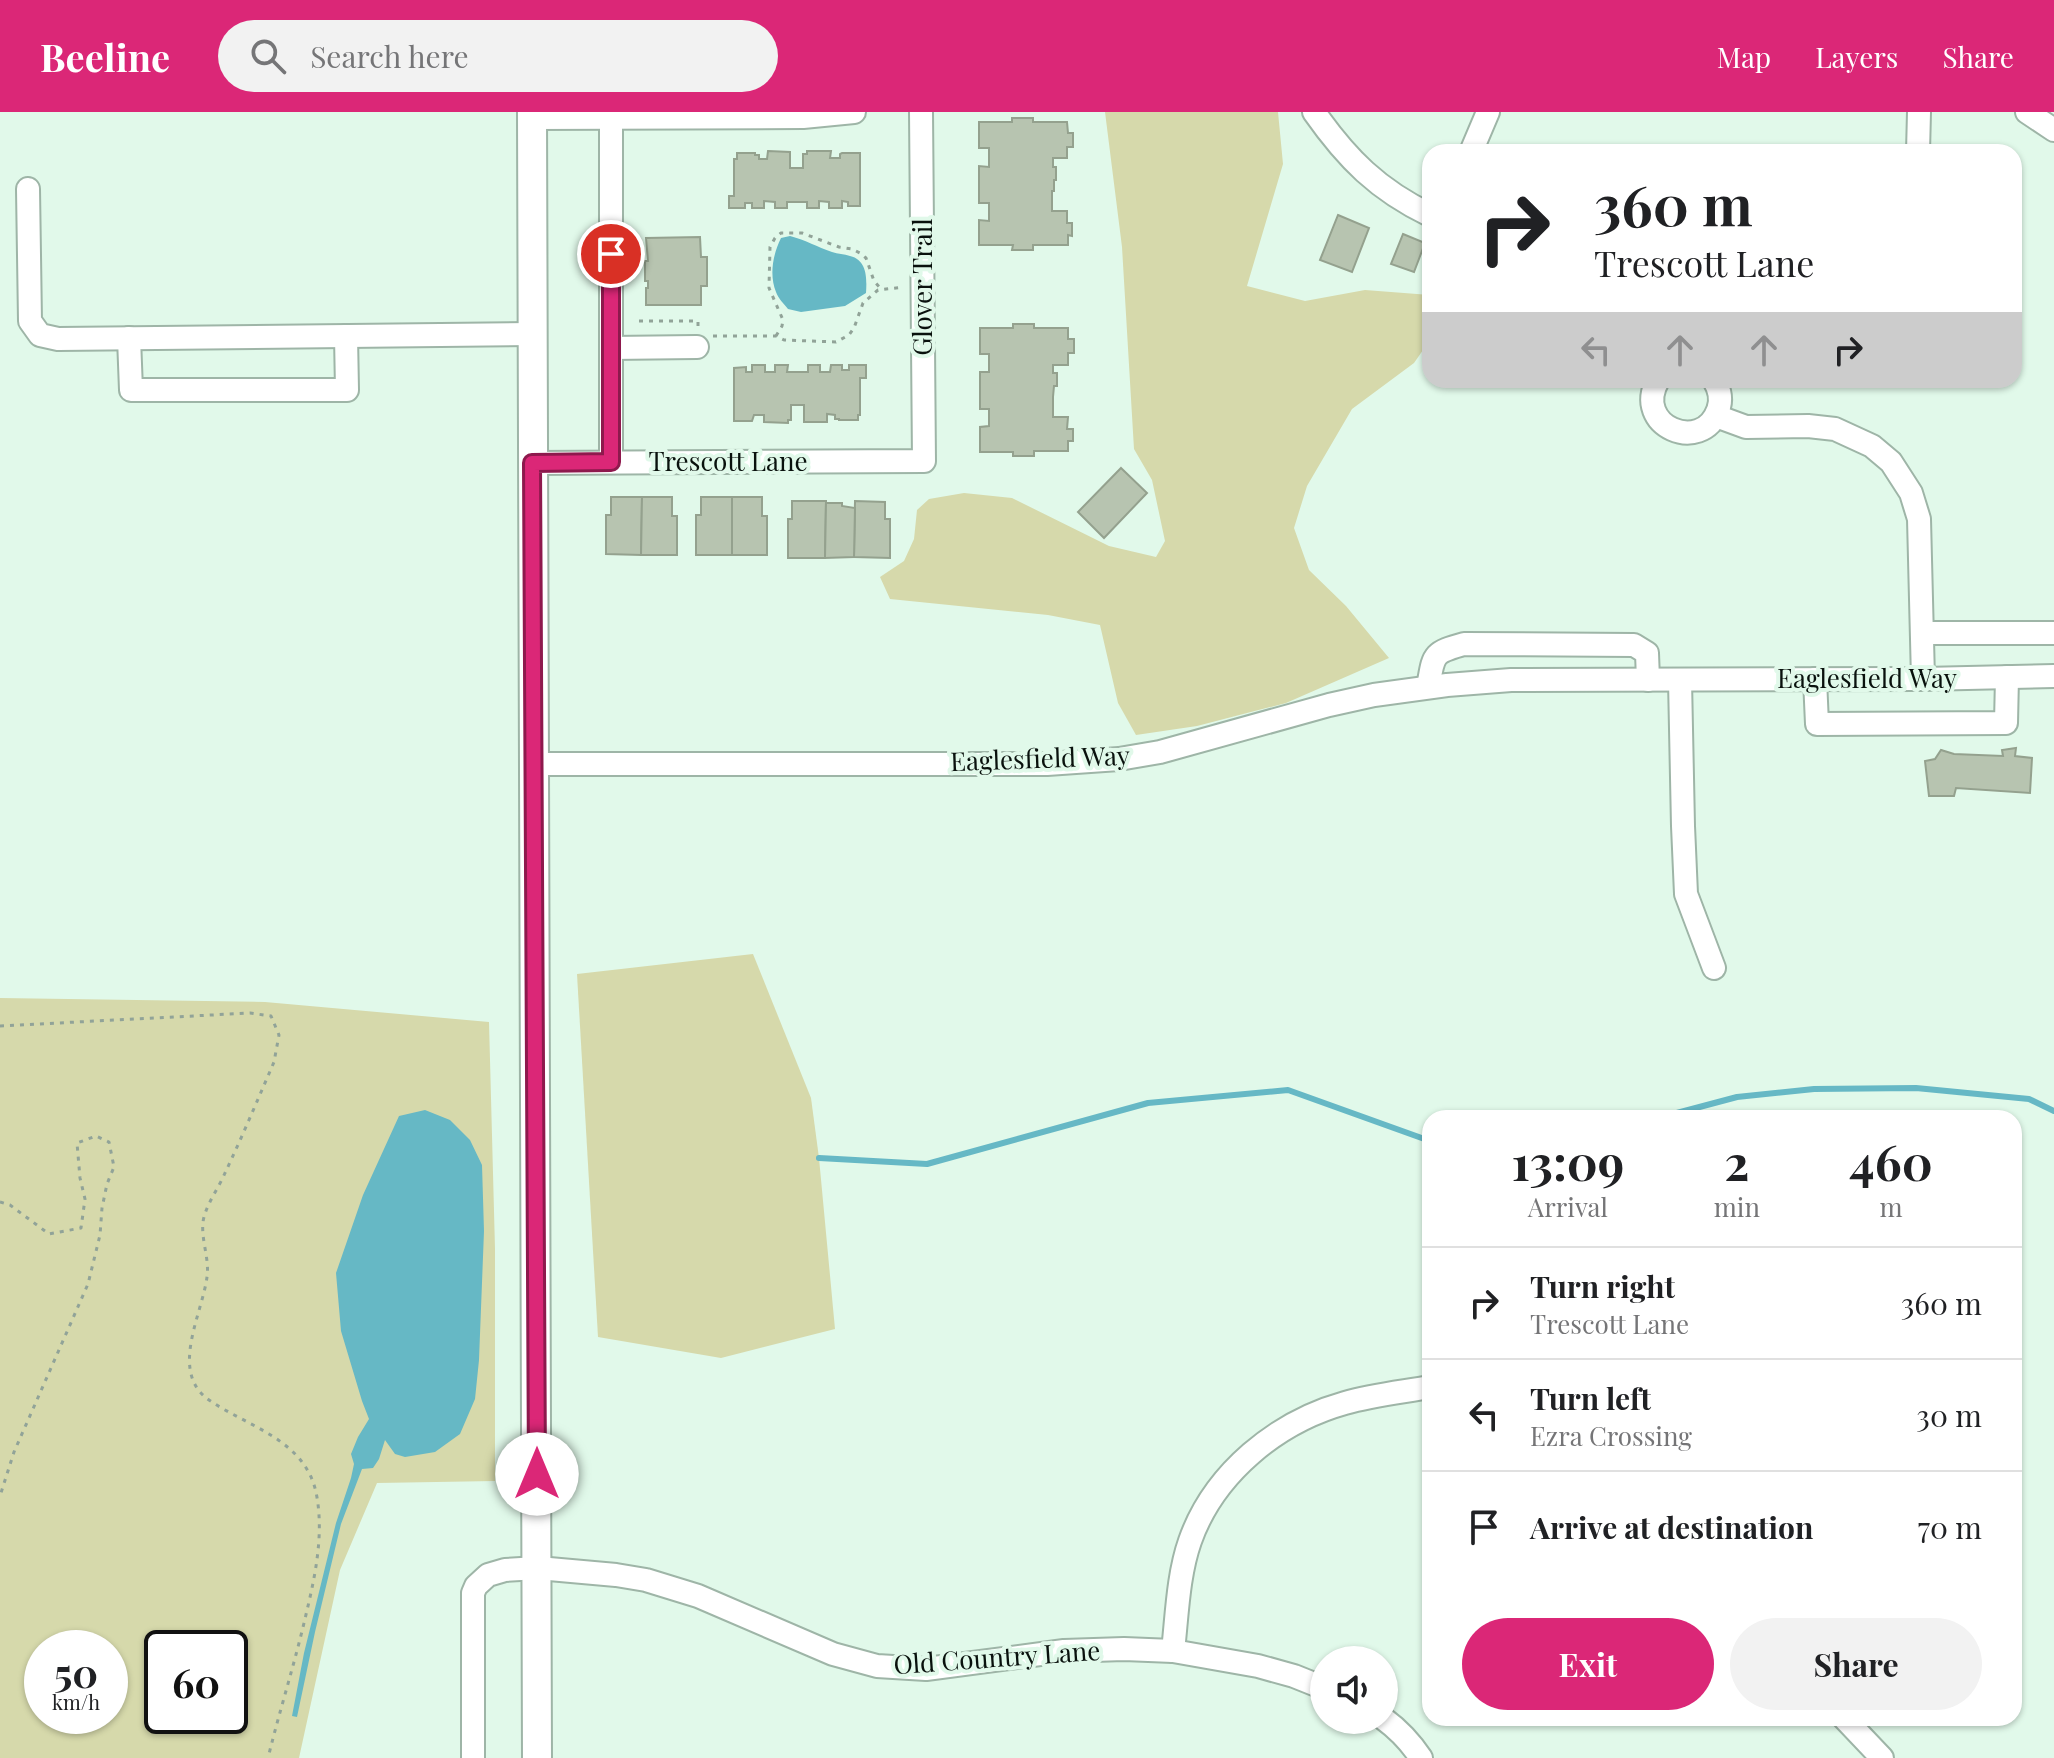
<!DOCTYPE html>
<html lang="en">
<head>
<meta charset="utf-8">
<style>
	:root { --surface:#fff; --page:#f2f2f2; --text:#202124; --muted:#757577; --line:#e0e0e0; --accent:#db2777 }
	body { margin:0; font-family:"Playfair Display",serif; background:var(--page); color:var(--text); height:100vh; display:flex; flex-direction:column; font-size:30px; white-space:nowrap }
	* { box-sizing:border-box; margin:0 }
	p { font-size:26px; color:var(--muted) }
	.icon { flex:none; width:44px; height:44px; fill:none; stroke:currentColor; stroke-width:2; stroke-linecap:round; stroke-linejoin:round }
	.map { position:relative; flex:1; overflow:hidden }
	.details { position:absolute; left:1422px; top:998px; width:600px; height:616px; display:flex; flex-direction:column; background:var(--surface); border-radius:24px; box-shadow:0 2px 6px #0004 }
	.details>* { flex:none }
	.guide { position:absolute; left:1422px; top:32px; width:600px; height:244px; border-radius:24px; box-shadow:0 2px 6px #0004; background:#fff; color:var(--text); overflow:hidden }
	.controls { position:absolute; left:1310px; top:1534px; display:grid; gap:16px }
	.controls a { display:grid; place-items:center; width:88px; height:88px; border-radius:50%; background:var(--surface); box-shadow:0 2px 6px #0004; font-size:40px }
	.speed { position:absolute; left:24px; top:1518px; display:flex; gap:16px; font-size:40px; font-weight:700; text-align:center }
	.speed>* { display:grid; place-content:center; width:104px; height:104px; border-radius:50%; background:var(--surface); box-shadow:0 2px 6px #0004; line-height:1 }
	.speed small { font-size:20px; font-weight:400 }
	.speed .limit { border:4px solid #111; border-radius:12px; background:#fff; color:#111 }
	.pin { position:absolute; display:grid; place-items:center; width:68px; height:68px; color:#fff; margin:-34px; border:4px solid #fff; border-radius:50%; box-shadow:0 2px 8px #0007 }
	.me { position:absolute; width:88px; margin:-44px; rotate:0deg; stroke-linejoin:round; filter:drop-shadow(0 0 6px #0008) }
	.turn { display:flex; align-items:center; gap:28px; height:168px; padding:0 40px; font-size:36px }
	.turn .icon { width:104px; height:104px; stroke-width:2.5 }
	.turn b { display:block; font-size:56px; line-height:68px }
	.lanes { display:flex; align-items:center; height:76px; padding:0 40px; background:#0003; justify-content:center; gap:40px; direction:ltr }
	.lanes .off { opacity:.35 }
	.eta { display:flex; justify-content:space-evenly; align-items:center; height:136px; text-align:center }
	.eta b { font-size:48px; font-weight:700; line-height:56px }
	.action { display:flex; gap:16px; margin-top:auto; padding:16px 40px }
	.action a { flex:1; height:92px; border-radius:48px; background:var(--accent); color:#fff; font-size:32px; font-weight:700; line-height:92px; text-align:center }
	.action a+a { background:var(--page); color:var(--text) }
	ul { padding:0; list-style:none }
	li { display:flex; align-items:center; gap:24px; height:112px; padding:0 40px; border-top:2px solid var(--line) }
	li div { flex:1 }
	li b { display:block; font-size:30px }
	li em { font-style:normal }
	header { display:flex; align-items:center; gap:48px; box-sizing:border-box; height:112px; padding:0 40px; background:var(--accent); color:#fff }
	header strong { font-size:38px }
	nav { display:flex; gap:44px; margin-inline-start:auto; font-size:28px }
	.search { width:560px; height:72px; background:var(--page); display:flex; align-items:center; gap:20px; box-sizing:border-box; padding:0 28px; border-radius:44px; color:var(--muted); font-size:30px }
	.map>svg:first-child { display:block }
</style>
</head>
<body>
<header>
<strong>Beeline</strong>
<div class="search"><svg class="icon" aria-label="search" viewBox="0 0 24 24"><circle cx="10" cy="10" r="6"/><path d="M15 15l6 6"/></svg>Search here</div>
<nav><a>Map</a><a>Layers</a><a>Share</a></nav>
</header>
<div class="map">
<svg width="2054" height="1646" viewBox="0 0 2054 1646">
	<rect width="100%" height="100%" fill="#e1f9ea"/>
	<g fill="#d6d9ab" fill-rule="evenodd">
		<polygon points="1105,0 1278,0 1283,52 1247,174 1305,189 1365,178 1430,183 1430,228 1414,251 1352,297 1307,374 1294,416 1309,458 1346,494 1389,546 1286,591 1197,614 1136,623 1118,591 1100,513 1048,503 890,487 880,465 904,449 914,427 917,398 929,387 964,381 1012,386 1109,434 1156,445 1165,429 1152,368 1134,337 1122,135"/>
		<polygon points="753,842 811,986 819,1046 835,1217 721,1246 598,1225 577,862"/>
		<path d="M 0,886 L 265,890 L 489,910 L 495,1137 L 495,1369 L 377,1371 L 340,1458 L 299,1646 L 0,1646 ZM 42,1536 L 110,1536 L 110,1604 L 42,1604 ZM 162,1536 L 230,1536 L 230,1604 L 162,1604 Z"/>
	</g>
	<g fill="#66b8c5">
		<path d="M 790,124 C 806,128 817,135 832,140 C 838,142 844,142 850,144 C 867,148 867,166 866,181 L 845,194 L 801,200 L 788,197 C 784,192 778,186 776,180 C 769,163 773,142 781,126 Z"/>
		<polygon points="425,998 450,1008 470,1028 482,1053 484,1119 479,1248 475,1287 460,1322 435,1340 405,1345 395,1342 385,1328 379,1347 373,1356 362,1357 341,1412 315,1520 297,1605 292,1604 304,1541 336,1411 351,1366 354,1352 351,1342 358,1325 369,1307 362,1289 341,1219 336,1161 363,1083 399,1004"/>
	</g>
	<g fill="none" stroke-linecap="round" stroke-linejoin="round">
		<g stroke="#66b8c5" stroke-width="6">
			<polyline points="1658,1006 1737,985 1814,977 1916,976 2029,987 2054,999"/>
			<polyline points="819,1046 927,1052 1148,991 1288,978 1430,1029"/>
		</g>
	</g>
	<g fill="#b7c4b0" stroke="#94a18e" stroke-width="2">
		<polygon points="1012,6 1033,6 1033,10 1067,10 1068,21 1073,21 1073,35 1067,35 1067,46 1053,46 1053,55 1056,55 1056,68 1054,68 1054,79 1052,79 1052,99 1067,99 1067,111 1072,111 1072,124 1068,123 1068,133 1033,133 1033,138 1012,138 1013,133 979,133 979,108 989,109 989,91 979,91 979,54 989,55 989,36 979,36 979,10 1012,10"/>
		<polygon points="768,39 790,40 790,56 803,56 803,42 807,42 807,39 831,39 830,46 840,46 840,42 842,41 860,41 860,94 848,94 848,90 842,89 842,96 829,96 829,90 819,89 819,96 807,96 807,90 787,90 787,96 775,96 775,90 764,89 764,96 752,96 752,91 745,91 745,96 729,96 729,84 734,84 734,47 737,47 737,41 755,41 755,43 759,43 759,47 767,47"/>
		<polygon points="1338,103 1369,116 1352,160 1320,148"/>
		<polygon points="1403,122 1425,131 1414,160 1391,152"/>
		<polygon points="700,125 701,145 707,145 707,174 701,174 701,193 646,193 646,176 648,176 648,169 645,169 645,149 648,149 646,126"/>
		<polygon points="1013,212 1034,212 1034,216 1068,216 1068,227 1074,227 1074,241 1068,241 1068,253 1053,253 1053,261 1057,261 1057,274 1054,274 1053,285 1053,305 1068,305 1067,317 1073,317 1073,329 1068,329 1068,339 1034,339 1034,344 1013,344 1013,340 980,340 980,315 989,314 989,297 980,297 980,260 989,260 989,242 980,242 980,216 1013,216"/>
		<polygon points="752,253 765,253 765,260 775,260 775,253 788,253 787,260 808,260 808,253 820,253 820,260 830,260 831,253 842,253 842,258 849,258 849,253 866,253 866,266 860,266 860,303 858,303 858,308 839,308 839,307 835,307 835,303 827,302 827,310 804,310 804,293 791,293 791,308 788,308 788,311 764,310 764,303 754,303 752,309 734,309 734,256 746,255 746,260 752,260"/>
		<polygon points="1121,356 1147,381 1104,426 1078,400"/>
		<polygon points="611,385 642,385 641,443 606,442 606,403 611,403"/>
		<polygon points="642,385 672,385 672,404 677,404 677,443 641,443"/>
		<polygon points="701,385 732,385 732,443 696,443 696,403 701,403"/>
		<polygon points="732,385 762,385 762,404 767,404 767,443 732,443"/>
		<polygon points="792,389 826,389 825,446 788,446 788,407 792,407"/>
		<polygon points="855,389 885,390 885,407 890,407 890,446 854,445"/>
		<polygon points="826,391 842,391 842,394 855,396 854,445 825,446"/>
		<polygon points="2016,636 2015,644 2032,646 2030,681 1956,676 1954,684 1929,684 1925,649 1935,647 1941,638 1954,642 2003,644 2002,638"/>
	</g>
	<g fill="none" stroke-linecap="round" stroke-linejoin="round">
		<defs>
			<g id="minor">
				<path d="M 1314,0 C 1347,47 1378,78 1430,103"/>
				<polyline points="2027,0 2054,18"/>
				<polyline points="532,6 803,5 854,0"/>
				<polyline points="611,6 611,350"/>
				<polyline points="1471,40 1488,0"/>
				<polyline points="1918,40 1919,0"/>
				<polyline points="28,77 30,209 40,223 58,227 532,222"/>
				<polyline points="129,226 131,278 347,278 346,224"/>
				<polyline points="611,236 697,235"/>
				<path d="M 1658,268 C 1632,314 1702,343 1718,298 C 1722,288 1720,278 1714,268"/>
				<polyline points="1716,304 1746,315 1808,314 1835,317 1872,334 1891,350 1911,381 1919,407 1923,567"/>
				<polyline points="532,351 924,349 921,0"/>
				<polyline points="1922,521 2054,521"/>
				<polyline points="1815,567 1817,612 2006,611 2007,565"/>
				<polyline points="1680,568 1683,714 1686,782 1714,856"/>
				<path d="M 1428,575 C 1434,543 1431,541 1464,532 L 1634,533 L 1647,541 L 1648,568"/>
				<polyline points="535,652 1047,652 1119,647 1160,640 1329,593 1374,583 1447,573 1511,568 1923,567 2054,564"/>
				<path d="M 1173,1539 C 1177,1503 1178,1463 1190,1429 C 1214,1361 1277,1310 1345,1291 C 1372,1283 1402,1280 1430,1275"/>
				<polyline points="1844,1606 1882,1646"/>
				<path d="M 1384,1607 C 1399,1618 1411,1631 1421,1646"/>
				<polyline points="473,1646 473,1481 476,1474 488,1463 505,1458 538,1456 616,1463 646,1468 698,1484 833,1542 877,1554 926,1557 1064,1539 1124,1537 1173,1539 1258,1554 1294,1564 1324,1576"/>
			</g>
			<polyline id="major" points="532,0 537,1646"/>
		</defs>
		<use href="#minor" stroke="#9eb5a7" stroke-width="26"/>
		<use href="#major" stroke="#9eb5a7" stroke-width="32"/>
		<g stroke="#91a398" stroke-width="3" stroke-dasharray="4 6" stroke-linecap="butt">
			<polyline points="639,209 698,209 698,214"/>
			<polyline points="713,224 776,224 784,228 836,230 849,223 854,216 863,191 878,178 904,175"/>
			<polyline points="776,224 782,214 783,208 769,176 770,135 775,126 781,121 802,121 839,135 852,137 860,141 866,146 874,169 881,177"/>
			<path d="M 0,914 L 250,901 L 271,904 L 279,923 L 274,950 C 258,987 242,1025 225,1061 C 219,1075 208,1090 204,1105 C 199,1123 210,1146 207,1165 C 202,1203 169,1260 209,1288 C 248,1315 304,1327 316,1380 C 325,1424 314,1469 304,1511 C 293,1557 279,1601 268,1646"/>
			<polyline points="0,1090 10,1093 49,1122 81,1116 85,1087 80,1066 77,1031 96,1024 109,1030 114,1055 107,1072 102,1096 100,1123 88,1172 14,1340 0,1384"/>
		</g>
		<use href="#minor" stroke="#fff" stroke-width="22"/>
		<use href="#major" stroke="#fff" stroke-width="28"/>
	</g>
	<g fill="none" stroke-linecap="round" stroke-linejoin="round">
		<defs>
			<polyline id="route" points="537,1362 532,351 611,350 611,142"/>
		</defs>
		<use href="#route" stroke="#8e194d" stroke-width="20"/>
		<use href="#route" stroke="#db2777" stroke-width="14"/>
	</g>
	<g text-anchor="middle" stroke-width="8" stroke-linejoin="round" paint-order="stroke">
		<g font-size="26" fill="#09110d" stroke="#e1f9ea">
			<text transform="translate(923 175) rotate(-90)" y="9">Glover Trail</text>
			<text x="728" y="359">Trescott Lane</text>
			<text x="1867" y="576">Eaglesfield Way</text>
			<text transform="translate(1040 647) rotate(-2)" y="9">Eaglesfield Way</text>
			<text transform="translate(997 1546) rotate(-4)" y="9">Old Country Lane</text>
		</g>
	</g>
</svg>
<div class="controls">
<a><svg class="icon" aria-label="sound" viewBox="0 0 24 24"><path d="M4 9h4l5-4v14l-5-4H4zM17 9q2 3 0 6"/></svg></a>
</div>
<div class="speed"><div>50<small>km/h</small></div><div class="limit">60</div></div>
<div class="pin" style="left:611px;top:142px;background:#d93025"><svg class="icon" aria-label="arrive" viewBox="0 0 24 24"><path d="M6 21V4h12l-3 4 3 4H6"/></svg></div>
<svg class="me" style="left:537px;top:1362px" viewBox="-20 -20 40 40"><circle r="19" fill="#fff"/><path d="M0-13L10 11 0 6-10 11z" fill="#db2777"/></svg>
<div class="guide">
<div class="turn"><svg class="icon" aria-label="right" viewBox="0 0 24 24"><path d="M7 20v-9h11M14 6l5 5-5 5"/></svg><div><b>360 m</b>Trescott Lane</div></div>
<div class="lanes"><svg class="icon off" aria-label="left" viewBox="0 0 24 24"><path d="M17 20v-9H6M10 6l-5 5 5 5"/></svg><svg class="icon off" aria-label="ahead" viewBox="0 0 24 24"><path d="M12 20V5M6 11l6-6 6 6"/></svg><svg class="icon off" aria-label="ahead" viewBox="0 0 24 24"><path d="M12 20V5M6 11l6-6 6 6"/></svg><svg class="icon" aria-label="right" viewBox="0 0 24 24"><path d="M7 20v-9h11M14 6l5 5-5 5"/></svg></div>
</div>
<section class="details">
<div class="eta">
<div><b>13:09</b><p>Arrival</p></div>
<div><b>2</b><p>min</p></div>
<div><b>460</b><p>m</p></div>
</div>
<ul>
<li><svg class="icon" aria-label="right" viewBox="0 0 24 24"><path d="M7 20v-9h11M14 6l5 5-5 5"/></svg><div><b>Turn right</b><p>Trescott Lane</p></div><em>360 m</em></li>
<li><svg class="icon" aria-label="left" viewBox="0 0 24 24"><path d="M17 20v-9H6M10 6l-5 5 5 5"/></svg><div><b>Turn left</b><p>Ezra Crossing</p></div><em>30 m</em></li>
<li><svg class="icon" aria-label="arrive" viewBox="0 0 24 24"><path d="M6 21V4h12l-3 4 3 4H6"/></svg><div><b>Arrive at destination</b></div><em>70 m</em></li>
</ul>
<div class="action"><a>Exit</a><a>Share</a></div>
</section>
</div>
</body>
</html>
